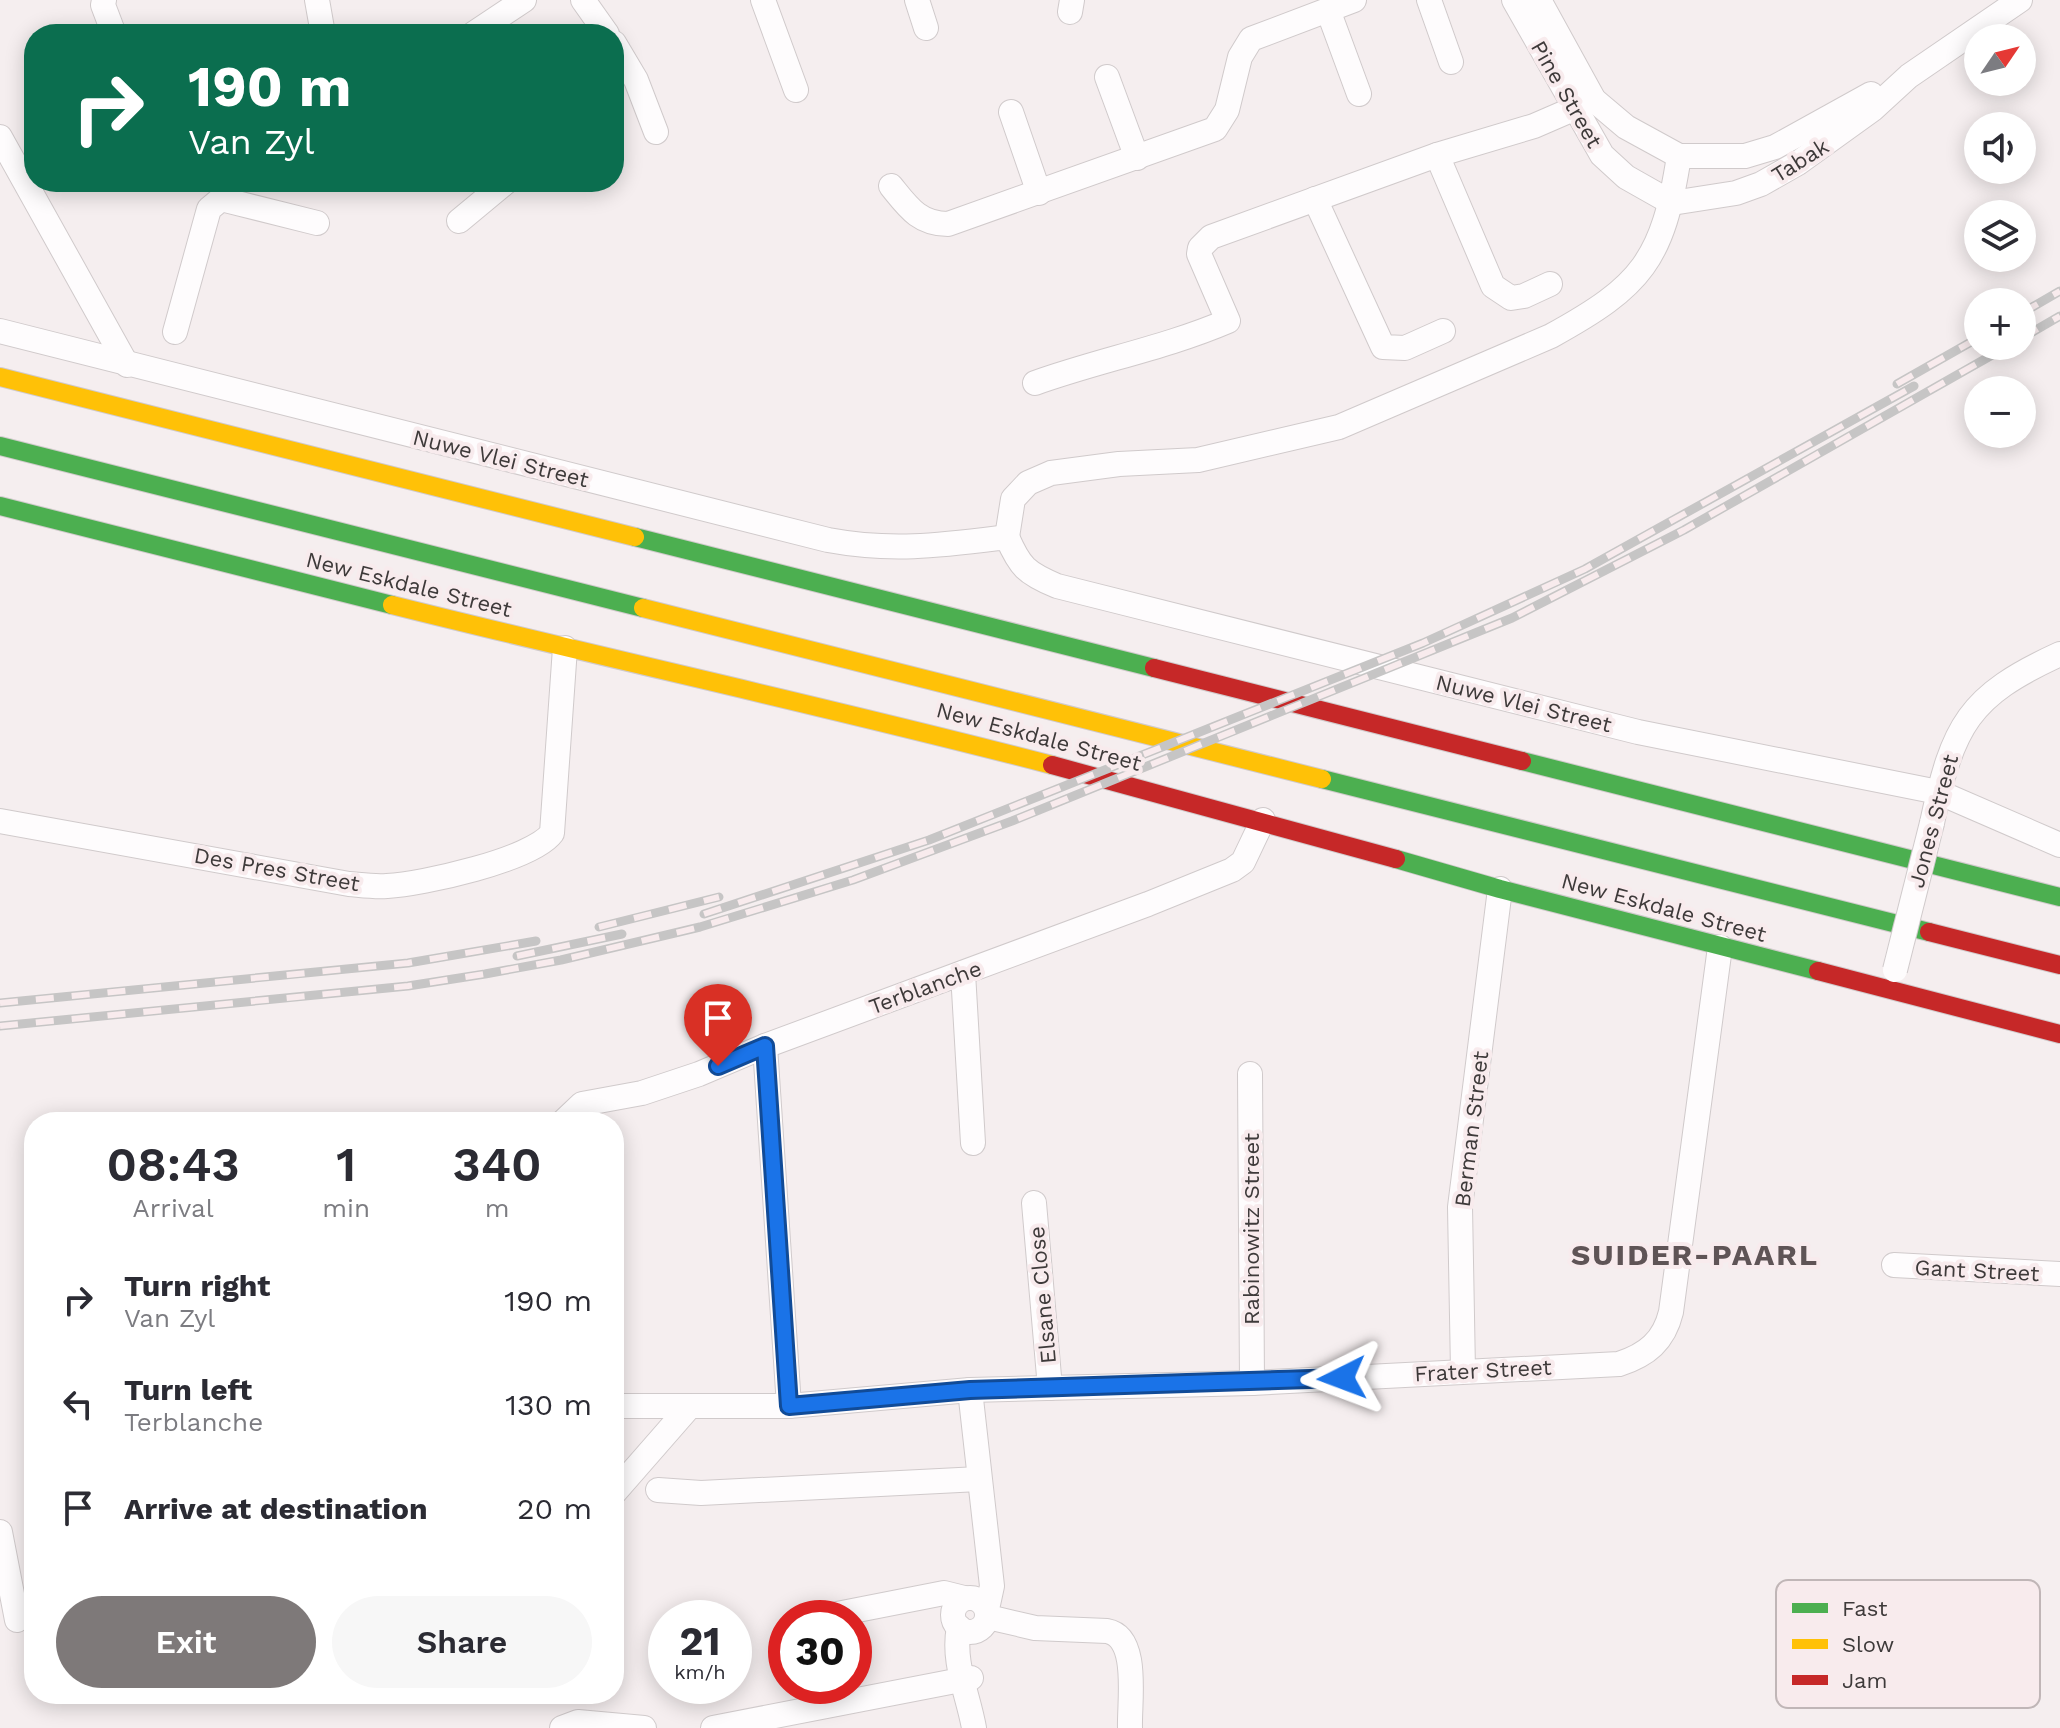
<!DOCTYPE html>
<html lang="en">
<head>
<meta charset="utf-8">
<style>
	:root { --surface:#fff; --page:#f7f7f7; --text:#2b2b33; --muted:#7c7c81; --accent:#7e7979 }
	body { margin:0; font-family:"Work Sans",sans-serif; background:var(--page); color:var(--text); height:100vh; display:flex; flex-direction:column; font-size:30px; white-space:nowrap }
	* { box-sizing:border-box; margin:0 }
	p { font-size:26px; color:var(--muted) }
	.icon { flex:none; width:44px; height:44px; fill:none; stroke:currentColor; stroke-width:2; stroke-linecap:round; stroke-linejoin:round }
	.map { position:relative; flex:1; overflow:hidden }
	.side { position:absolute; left:24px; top:1112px; width:600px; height:592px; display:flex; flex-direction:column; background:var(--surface); border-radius:32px; box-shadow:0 4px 20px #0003 }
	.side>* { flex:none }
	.top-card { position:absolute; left:24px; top:24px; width:600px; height:168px; border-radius:32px; box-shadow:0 4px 20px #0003; background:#0b6e4f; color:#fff; overflow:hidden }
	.needle { width:52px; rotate:55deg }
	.buttons { position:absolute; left:1964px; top:24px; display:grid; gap:16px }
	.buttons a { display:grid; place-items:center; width:72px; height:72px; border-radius:50%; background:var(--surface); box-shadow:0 4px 20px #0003; font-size:40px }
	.speed { position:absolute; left:648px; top:1600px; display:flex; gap:16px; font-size:40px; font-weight:700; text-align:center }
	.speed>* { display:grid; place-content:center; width:104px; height:104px; border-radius:50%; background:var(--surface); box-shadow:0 4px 20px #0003; line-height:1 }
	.speed small { font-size:20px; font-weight:400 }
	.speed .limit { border:12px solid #d22; background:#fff; color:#111 }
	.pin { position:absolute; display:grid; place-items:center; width:68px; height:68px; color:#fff; margin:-82px -34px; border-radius:50% 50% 50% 0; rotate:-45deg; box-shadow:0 0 8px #0007 }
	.pin .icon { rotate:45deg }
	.me { position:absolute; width:88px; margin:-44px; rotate:267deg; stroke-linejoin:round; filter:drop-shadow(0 0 6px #0008) }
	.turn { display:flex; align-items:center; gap:28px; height:168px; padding:0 32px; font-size:36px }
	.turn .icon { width:104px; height:104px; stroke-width:2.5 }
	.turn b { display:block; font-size:56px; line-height:68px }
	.eta { display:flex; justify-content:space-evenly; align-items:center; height:136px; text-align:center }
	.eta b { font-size:48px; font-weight:600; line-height:56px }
	.action { display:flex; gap:16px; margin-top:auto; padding:16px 32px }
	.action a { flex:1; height:92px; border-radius:48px; background:var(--accent); color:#fff; font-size:32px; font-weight:600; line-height:92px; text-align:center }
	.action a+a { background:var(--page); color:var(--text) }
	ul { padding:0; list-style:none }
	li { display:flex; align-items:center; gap:24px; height:104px; padding:0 32px }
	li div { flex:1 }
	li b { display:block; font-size:30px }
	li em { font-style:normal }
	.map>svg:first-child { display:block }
</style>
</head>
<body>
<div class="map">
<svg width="2060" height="1728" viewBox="0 0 2060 1728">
	<rect width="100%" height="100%" fill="#f5eeef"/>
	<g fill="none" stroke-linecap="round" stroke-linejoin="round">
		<defs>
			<g id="street">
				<polyline points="104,0 103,5 114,34"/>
				<polyline points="317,0 323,34"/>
				<polyline points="583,0 607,34"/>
				<polyline points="763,0 796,90"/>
				<polyline points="917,0 926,28"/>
				<polyline points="1429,0 1451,62"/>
				<polyline points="1514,0 1602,155 1626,177 1672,203 1736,193 1761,184 1798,163 1873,109 1909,76 2020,0"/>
				<polyline points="1539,0 1594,100 1626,127 1679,156 1745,156 1775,147 1871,94"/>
				<polyline points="1328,10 1359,94"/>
				<polyline points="1070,12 1072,0"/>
				<polyline points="473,34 524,0"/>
				<polyline points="614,43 636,80 656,132"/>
				<polyline points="1107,77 1137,158"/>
				<polyline points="1011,112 1039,193"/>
				<polyline points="0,137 127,365"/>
				<polyline points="1437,155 1493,286 1511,298 1524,296 1550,284"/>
				<path d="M 891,186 C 908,207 919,224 948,224 L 1215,129 L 1227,110 L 1240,57 L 1251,39 L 1354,0"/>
				<polyline points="1315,199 1383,347 1405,348 1443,331"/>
				<polyline points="459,221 506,182"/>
				<path d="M 0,331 L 828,540 C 893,552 942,545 1007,537 C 1020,567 1026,573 1057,586 L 1638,732 L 1938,792 L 2060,845"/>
				<polyline points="175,332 209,209 221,199 317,223"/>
				<path d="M 1035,383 C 1099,360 1165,348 1228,321 L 1199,254 L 1200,248 L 1211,237 L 1437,155 L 1534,126 L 1594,100"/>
				<path d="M 1007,537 L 1013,499 L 1028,483 L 1051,473 L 1119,464 L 1198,460 L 1339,427 L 1551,336 C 1642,286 1663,260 1679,156"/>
				<path d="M 0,821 L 349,884 C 361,885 374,887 387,886 C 422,884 532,860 552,833 L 565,648"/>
				<path d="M 1932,823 C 1953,725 1968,696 2060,654"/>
				<polyline points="963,973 973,1143"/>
				<polyline points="765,1046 789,1406"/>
				<polyline points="1250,1074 1252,1383"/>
				<polyline points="563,1122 582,1104 642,1093 699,1074 765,1046 1148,904 1232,870 1243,862 1263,820"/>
				<polyline points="1034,1203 1050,1388"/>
				<polyline points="1894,1265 2060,1274"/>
				<polyline points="1463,1371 1460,1207 1500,889"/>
				<polyline points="970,1390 992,1586 987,1609"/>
				<path d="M 614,1406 L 789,1406 L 970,1390 L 1252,1383 L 1619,1364 C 1647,1355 1664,1341 1671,1312 L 1720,947"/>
				<polyline points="658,1490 701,1493 979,1479"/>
				<polyline points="614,1493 690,1406"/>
				<polyline points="0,1532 17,1620"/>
				<circle cx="970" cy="1615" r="17"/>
				<polyline points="832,1615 944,1593 964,1598"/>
				<path d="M 988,1617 L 1035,1628 L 1107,1631 C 1140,1637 1129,1702 1130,1728"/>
				<path d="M 959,1627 C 952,1662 968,1694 974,1728"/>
				<polyline points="562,1728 578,1722 644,1728"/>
				<polyline points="713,1728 971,1678"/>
			</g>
			<g id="fast">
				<polyline points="0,446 643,608"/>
				<polyline points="0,506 392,605"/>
				<polyline points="635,537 1154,668"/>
				<polyline points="1522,761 2060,897"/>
				<polyline points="1322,779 1929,932"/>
				<polyline points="1396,859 1500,889 1818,971"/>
			</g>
			<g id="slow">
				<polyline points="0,377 635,537"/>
				<path d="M 392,605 C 612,660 833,708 1052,765"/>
				<polyline points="643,608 1322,779"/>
			</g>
			<g id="jam">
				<polyline points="1154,668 1522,761"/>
				<polyline points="1052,765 1396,859"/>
				<polyline points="1929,932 2060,965"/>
				<polyline points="1818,971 2060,1034"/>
			</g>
		</defs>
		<use href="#street" stroke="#d0cacb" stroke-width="26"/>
		<use href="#fast" stroke="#d0cacb" stroke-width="20"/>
		<use href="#slow" stroke="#d0cacb" stroke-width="20"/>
		<use href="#jam" stroke="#d0cacb" stroke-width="20"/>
		<use href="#street" stroke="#fefcfd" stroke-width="24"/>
		<use href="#fast" stroke="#4caf50" stroke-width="18"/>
		<use href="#slow" stroke="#ffc107" stroke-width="18"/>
		<use href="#jam" stroke="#c62828" stroke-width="18"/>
		<defs>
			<g id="rail">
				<polyline points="2022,313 2060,291"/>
				<polyline points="2022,338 2060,316"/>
				<polyline points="1897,384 1978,338"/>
				<polyline points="704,914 929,840 1423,643 1585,569 1914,386"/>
				<polyline points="599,927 719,897"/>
				<polyline points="517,956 622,934"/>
				<polyline points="0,1003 408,963 536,941"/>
				<polyline points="0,1026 408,986 485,974 561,960 700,927 853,880 1012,821 1512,618 1684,530 2008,346"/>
			</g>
		</defs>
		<use href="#rail" stroke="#c6c5c5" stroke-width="9"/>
		<use href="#rail" stroke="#f8ebed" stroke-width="6" stroke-dasharray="18" stroke-linecap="butt"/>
		<defs>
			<polyline id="street-bridge" points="1895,970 1932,823"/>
		</defs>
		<use href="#street-bridge" stroke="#d0cacb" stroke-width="26" stroke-linecap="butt"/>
		<use href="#street-bridge" stroke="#fefcfd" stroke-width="24"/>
	</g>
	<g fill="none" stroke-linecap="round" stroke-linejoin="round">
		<defs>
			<polyline id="route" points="718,1066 765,1046 789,1406 970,1390 1342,1378"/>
		</defs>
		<use href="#route" stroke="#114b97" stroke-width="20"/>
		<use href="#route" stroke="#1a73e8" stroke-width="14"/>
	</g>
	<g text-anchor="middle" stroke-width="8" stroke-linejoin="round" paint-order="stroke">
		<g font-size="22" fill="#3e3a3a" stroke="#f8ebed">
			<text transform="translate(1567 94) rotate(60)" y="8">Pine Street</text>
			<text transform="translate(1800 160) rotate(-32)" y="8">Tabak</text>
			<text transform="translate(501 458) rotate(14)" y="8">Nuwe Vlei Street</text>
			<text transform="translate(409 584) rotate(14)" y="8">New Eskdale Street</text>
			<text transform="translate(1524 703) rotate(14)" y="8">Nuwe Vlei Street</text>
			<text transform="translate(1039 736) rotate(15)" y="8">New Eskdale Street</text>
			<text transform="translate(1933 821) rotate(-75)" y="8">Jones Street</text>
			<text transform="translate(277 869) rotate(10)" y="8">Des Pres Street</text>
			<text transform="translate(1664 907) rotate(15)" y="8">New Eskdale Street</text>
			<text transform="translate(925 987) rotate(-20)" y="8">Terblanche</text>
			<text transform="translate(1471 1129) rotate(-83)" y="8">Berman Street</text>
			<text transform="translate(1251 1229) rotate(-90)" y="8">Rabinowitz Street</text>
			<text transform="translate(1977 1270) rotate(3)" y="8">Gant Street</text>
			<text transform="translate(1042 1295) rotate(-95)" y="8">Elsane Close</text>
			<text transform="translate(1483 1370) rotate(-3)" y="8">Frater Street</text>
		</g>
		<g font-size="30" font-weight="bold" letter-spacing="2" fill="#5f5456" stroke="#f8ebed">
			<text x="1695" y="1265">SUIDER-PAARL</text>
		</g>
	</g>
	<rect x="1776" y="1580" width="264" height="128" rx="12" fill="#f8ebed" stroke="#c0b6b7" stroke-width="2"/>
	<rect x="1792" y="1603" width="36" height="10" fill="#4caf50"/>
	<rect x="1792" y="1639" width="36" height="10" fill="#ffc107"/>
	<rect x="1792" y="1675" width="36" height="10" fill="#c62828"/>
	<g font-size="22" fill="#3e3a3a">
		<text x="1842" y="1616">Fast</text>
		<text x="1842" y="1652">Slow</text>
		<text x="1842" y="1688">Jam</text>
	</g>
</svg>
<div class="buttons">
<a><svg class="needle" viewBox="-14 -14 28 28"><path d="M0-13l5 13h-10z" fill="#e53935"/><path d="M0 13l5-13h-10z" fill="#7c7c81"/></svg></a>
<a><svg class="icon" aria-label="sound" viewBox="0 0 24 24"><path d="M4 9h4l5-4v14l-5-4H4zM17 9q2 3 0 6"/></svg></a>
<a><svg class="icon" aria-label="layers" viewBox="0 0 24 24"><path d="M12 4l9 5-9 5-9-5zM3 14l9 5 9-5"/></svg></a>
<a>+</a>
<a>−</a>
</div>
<div class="speed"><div>21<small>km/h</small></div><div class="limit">30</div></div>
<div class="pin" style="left:718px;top:1066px;background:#d93025"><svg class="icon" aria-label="arrive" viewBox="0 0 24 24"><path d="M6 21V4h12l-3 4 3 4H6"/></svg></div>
<svg class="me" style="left:1342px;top:1378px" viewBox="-20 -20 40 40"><path d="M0-17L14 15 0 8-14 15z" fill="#1a73e8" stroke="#fff" stroke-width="4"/></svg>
<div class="top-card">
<div class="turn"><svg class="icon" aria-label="right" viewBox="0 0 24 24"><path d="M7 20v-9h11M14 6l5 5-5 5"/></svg><div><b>190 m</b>Van Zyl</div></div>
</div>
<section class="side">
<div class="eta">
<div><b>08:43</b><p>Arrival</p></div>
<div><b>1</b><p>min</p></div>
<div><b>340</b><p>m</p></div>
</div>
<ul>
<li><svg class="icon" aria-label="right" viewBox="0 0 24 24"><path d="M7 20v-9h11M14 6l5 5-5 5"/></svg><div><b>Turn right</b><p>Van Zyl</p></div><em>190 m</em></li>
<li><svg class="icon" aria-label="left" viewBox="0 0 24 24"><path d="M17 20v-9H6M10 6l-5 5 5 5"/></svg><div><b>Turn left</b><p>Terblanche</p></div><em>130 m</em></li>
<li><svg class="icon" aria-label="arrive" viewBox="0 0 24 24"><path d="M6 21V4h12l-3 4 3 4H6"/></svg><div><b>Arrive at destination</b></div><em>20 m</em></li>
</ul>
<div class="action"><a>Exit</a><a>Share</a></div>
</section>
</div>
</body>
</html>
